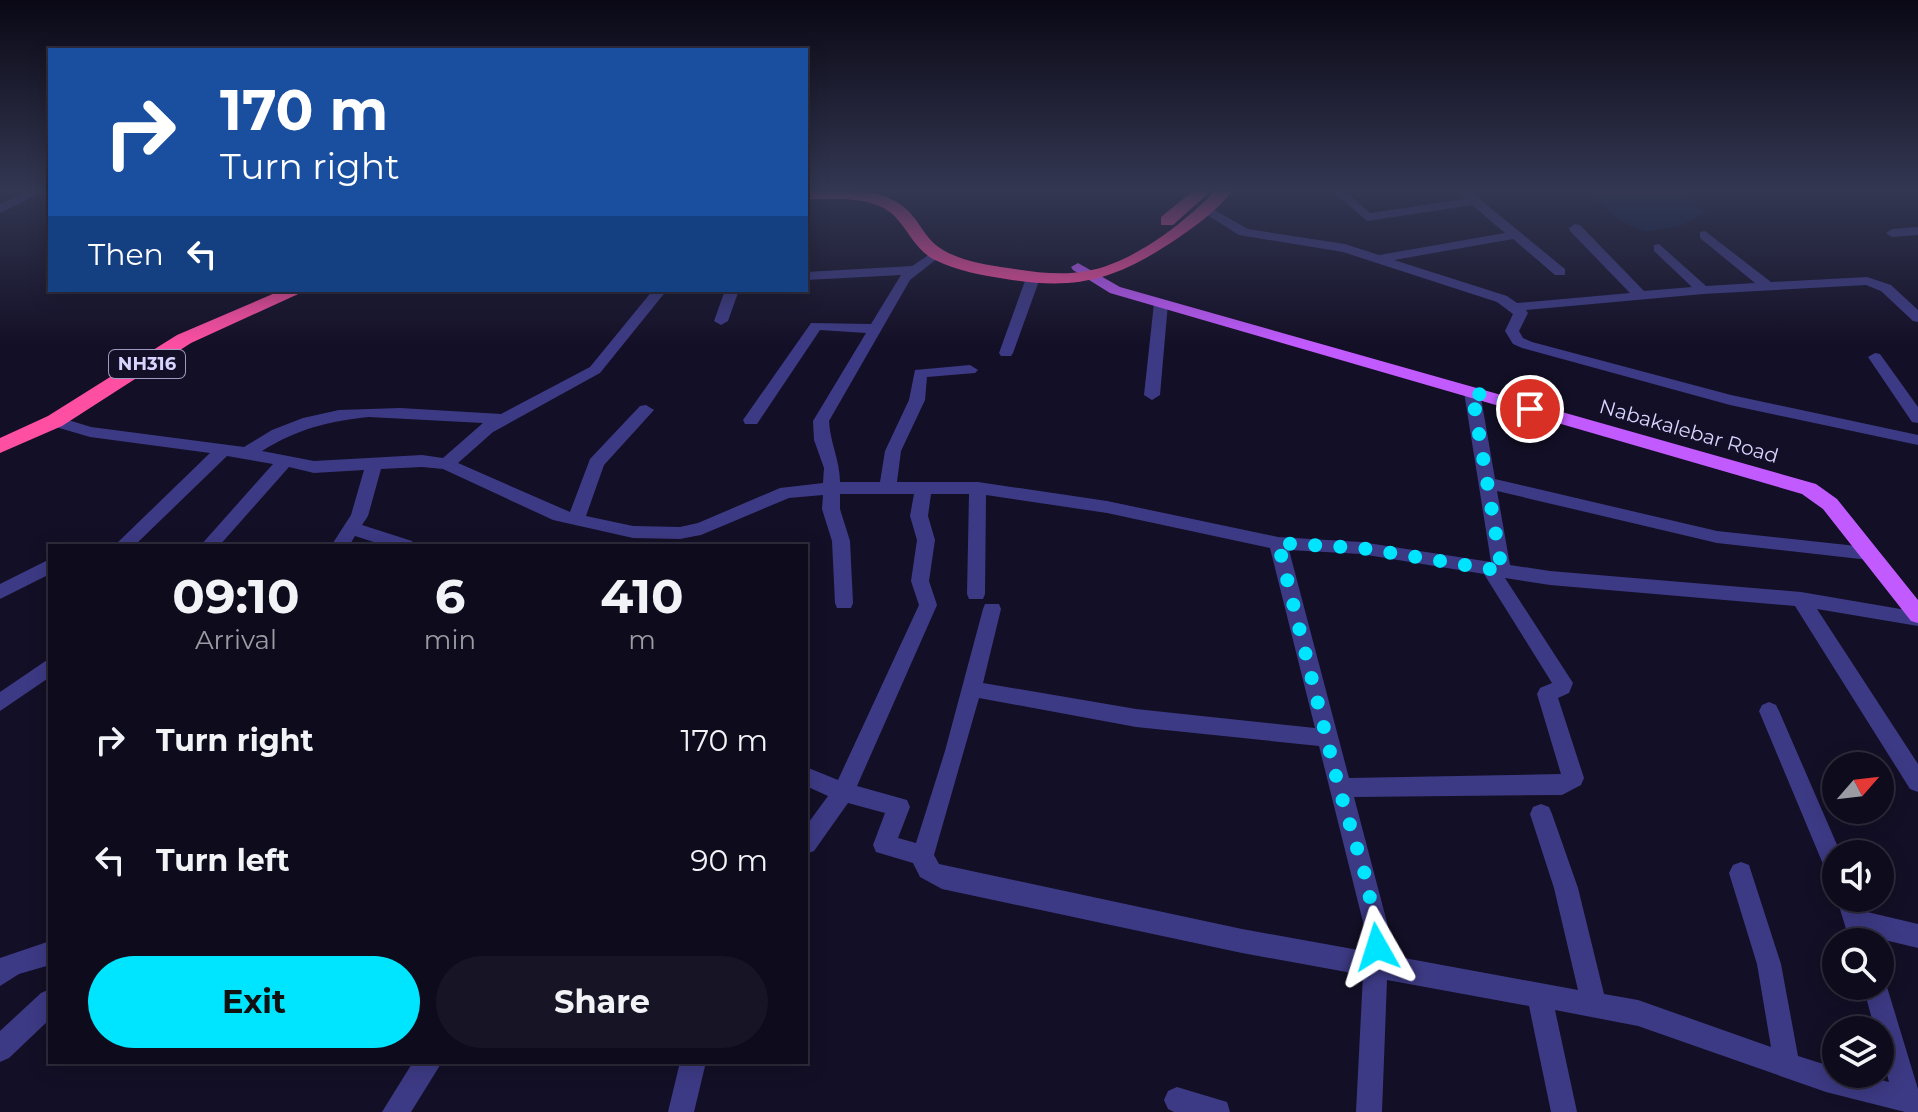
<!DOCTYPE html>
<html lang="en">
<head>
<meta charset="utf-8">
<style>
	:root { --surface:#0e0b1c; --page:#171425; --text:#f1f3f6; --muted:#9b9ba3; --line:#2e2b3b; --accent:#00e5ff }
	body { margin:0; font-family:Montserrat,sans-serif; background:var(--page); color:var(--text); height:100vh; display:flex; flex-direction:column; font-size:30px; white-space:nowrap }
	* { box-sizing:border-box; margin:0 }
	p { font-size:26px; color:var(--muted) }
	.icon { flex:none; width:44px; height:44px; fill:none; stroke:currentColor; stroke-width:2; stroke-linecap:round; stroke-linejoin:round }
	.map { position:relative; flex:1; overflow:hidden }
	.side { position:absolute; left:48px; top:544px; width:760px; height:520px; display:flex; flex-direction:column; background:var(--surface); border-radius:0px; box-shadow:0 4px 20px #0003,0 0 0 2px var(--line) }
	.side>* { flex:none }
	.top-card { position:absolute; left:48px; top:48px; width:760px; height:244px; border-radius:0px; box-shadow:0 4px 20px #0003,0 0 0 2px var(--line); background:#1a4fa0; color:#fff; overflow:hidden }
	.needle { width:52px; rotate:62deg }
	.buttons { position:absolute; left:1822px; top:752px; display:grid; gap:16px }
	.buttons a { display:grid; place-items:center; width:72px; height:72px; border-radius:50%; background:var(--surface); box-shadow:0 4px 20px #0003,0 0 0 2px var(--line); font-size:40px }
	.pin { position:absolute; display:grid; place-items:center; width:68px; height:68px; color:#fff; margin:-34px; border:4px solid #fff; border-radius:50%; box-shadow:0 2px 8px #0007 }
	.me { position:absolute; width:88px; margin:-44px; rotate:354deg; stroke-linejoin:round; filter:drop-shadow(0 0 6px #0008) }
	.turn { display:flex; align-items:center; gap:28px; height:168px; padding:0 40px; font-size:36px }
	.turn .icon { width:104px; height:104px; stroke-width:2.5 }
	.turn b { display:block; font-size:56px; line-height:68px }
	.then { display:flex; align-items:center; height:76px; padding:0 40px; background:#0003; gap:16px; font-size:30px }
	.eta { display:flex; justify-content:space-evenly; align-items:center; height:136px; text-align:center }
	.eta b { font-size:48px; font-weight:700; line-height:56px }
	.button { display:flex; gap:16px; margin-top:auto; padding:16px 40px }
	.button a { flex:1; height:92px; border-radius:48px; background:var(--accent); color:#111; font-size:32px; font-weight:700; line-height:92px; text-align:center }
	.button a+a { background:var(--page); color:var(--text) }
	ul { padding:0; list-style:none }
	li { display:flex; align-items:center; gap:24px; height:120px; padding:0 40px }
	li div { flex:1 }
	li b { display:block; font-size:30px }
	li em { font-style:normal }
	.map>svg:first-child { display:block }
</style>
</head>
<body>
<div class="map">
<svg width="1918" height="1112" viewBox="0 0 1918 1112">
	<rect width="100%" height="100%" fill="#130f26"/>
	<polygon fill="#0a1f44" points="1582,190 1677,190 1706,212 1682,225 1644,232 1623,222"/>
	<g fill="none" stroke-linecap="round" stroke-linejoin="round">
		<g fill="#3d3a85" fill-rule="evenodd">
			<polygon points="30,190 46,190 0,213 0,204"/>
			<polygon points="1331,190 1344,190 1370,213 1464,199 1461,195 1463,192 1471,192 1565,269 1565,275 1555,275 1513,239 1394,260 1507,296 1517,303 1630,293 1570,231 1569,228 1575,224 1580,225 1644,291 1692,287 1654,251 1654,245 1659,244 1706,286 1755,283 1700,238 1700,232 1705,231 1771,282 1867,277 1891,285 1918,310 1918,322 1913,321 1881,291 1866,285 1703,294 1526,310 1528,313 1519,331 1523,338 1532,342 1731,395 1918,435 1918,445 1730,405 1522,348 1513,344 1505,331 1513,314 1497,302 1343,252 1239,235 1201,211 1211,208 1248,229 1345,244 1379,255 1505,233 1472,205 1367,221"/>
			<polygon points="1918,227 1918,235 1892,237 1886,233 1892,229"/>
			<path d="M 936,250 L 943,254 L 910,280 L 829,421 C 830,442 840,461 840,482 L 880,482 L 885,451 L 909,400 L 915,370 L 970,365 L 978,370 L 975,373 L 927,377 L 925,400 L 901,451 L 897,482 L 978,482 L 1107,501 L 1278,537 L 1361,542 L 1491,562 L 1464,392 L 1472,387 L 1480,392 L 1495,479 L 1717,531 L 1875,548 L 1878,553 L 1869,560 L 1717,543 L 1497,491 L 1510,565 L 1550,571 L 1801,592 L 1918,612 L 1918,626 L 1817,609 L 1918,764 L 1918,792 L 1910,789 L 1795,606 L 1550,585 L 1505,578 L 1573,683 L 1569,693 L 1558,698 L 1584,778 L 1581,785 L 1562,795 L 1354,797 L 1389,930 L 1388,955 L 1578,990 L 1554,888 L 1530,814 L 1533,807 L 1541,804 L 1549,807 L 1552,814 L 1578,888 L 1604,994 L 1638,1000 L 1771,1047 L 1757,964 L 1729,873 L 1733,865 L 1741,862 L 1749,865 L 1781,964 L 1798,1056 L 1836,1068 L 1836,1074 L 1859,1074 L 1889,1082 L 1880,1048 L 1880,1030 L 1875,1030 L 1863,986 L 1880,986 L 1880,976 L 1884,977 L 1918,1089 L 1918,1112 L 1905,1112 L 1826,1092 L 1638,1026 L 1555,1010 L 1577,1112 L 1551,1112 L 1529,1006 L 1387,980 L 1382,1112 L 1356,1112 L 1363,975 L 1242,953 L 942,889 L 920,877 L 913,863 L 876,852 L 873,845 L 885,813 L 848,803 L 814,851 L 806,854 L 806,826 L 828,796 L 806,786 L 806,767 L 838,780 L 919,605 L 911,581 L 917,540 L 910,516 L 914,494 L 840,494 L 840,509 L 850,541 L 853,603 L 851,608 L 837,608 L 835,603 L 832,541 L 822,509 L 823,495 L 789,498 L 701,535 L 680,539 L 633,538 L 553,520 L 443,469 L 422,467 L 381,469 L 368,516 L 362,525 L 412,541 L 415,546 L 386,546 L 355,536 L 349,546 L 331,546 L 351,515 L 364,470 L 314,473 L 289,467 L 219,546 L 200,546 L 273,464 L 227,456 L 134,546 L 114,546 L 210,453 L 90,437 L 49,425 L 47,421 L 55,416 L 91,427 L 244,447 L 272,430 L 303,418 L 339,410 L 400,408 L 501,414 L 590,367 L 653,290 L 667,290 L 600,373 L 493,432 L 458,463 L 570,512 L 590,459 L 640,406 L 646,405 L 654,410 L 604,465 L 586,516 L 633,526 L 680,527 L 698,523 L 780,488 L 823,483 L 824,468 L 814,440 L 813,421 L 866,333 L 820,330 L 757,424 L 745,424 L 743,420 L 811,323 L 871,324 L 901,275 L 806,280 L 806,272 L 912,266 ZM 369,417 L 483,423 L 443,458 L 422,455 L 314,461 L 262,451 C 297,429 329,421 369,417 ZM 931,494 L 969,494 L 967,594 L 969,599 L 983,599 L 985,594 L 986,495 L 1107,513 L 1270,548 L 1315,728 L 1136,709 L 983,683 L 1001,609 L 999,604 L 985,604 L 983,609 L 945,751 L 916,843 L 898,838 L 910,807 L 907,800 L 857,786 L 937,605 L 929,581 L 935,540 L 928,516 ZM 1289,550 L 1361,554 L 1484,574 L 1552,683 L 1540,688 L 1537,694 L 1561,774 L 1349,778 ZM 979,698 L 1136,727 L 1319,746 L 1365,930 L 1364,951 L 1242,929 L 939,864 L 934,855 Z"/>
			<polygon points="1033,274 1040,278 1013,353 1011,356 1001,356 999,353 1026,278"/>
			<polygon points="725,290 739,290 728,321 721,325 714,321"/>
			<polygon points="1161,299 1168,303 1160,395 1152,400 1144,395 1154,303"/>
			<polygon points="1875,353 1880,354 1918,407 1918,423 1912,422 1868,357"/>
			<polygon points="50,559 50,574 0,599 0,584"/>
			<polygon points="50,658 50,677 0,711 0,692"/>
			<polygon points="1769,702 1776,705 1779,711 1841,854 1836,854 1836,879 1828,876 1759,711 1762,705"/>
			<polygon points="1836,896 1859,898 1863,911 1918,924 1918,948 1872,937 1874,942 1850,942"/>
			<polygon points="50,941 50,965 19,974 0,986 0,958"/>
			<polygon points="50,989 50,1019 9,1058 0,1062 0,1031 41,993"/>
			<polygon points="413,1062 442,1062 411,1112 382,1112"/>
			<polygon points="680,1062 706,1062 694,1112 668,1112"/>
			<polygon points="1177,1087 1227,1102 1230,1112 1174,1112 1168,1109 1164,1100 1168,1091"/>
		</g>
		<polygon fill="#c25bff" fill-rule="evenodd" points="1078,263 1120,287 1816,484 1837,499 1918,600 1918,623 1911,621 1823,509 1802,494 1110,293 1073,270 1071,267"/>
		<g fill="#ff4fa3" fill-rule="evenodd">
			<path d="M 806,190 C 839,190 887,185 911,214 C 922,226 927,241 943,250 C 962,261 986,265 1008,268 C 1034,272 1061,276 1087,271 C 1133,263 1184,223 1216,190 L 1233,190 C 1218,210 1198,224 1178,238 C 1117,279 1079,291 1006,279 C 982,275 957,271 935,260 C 917,251 911,235 898,220 C 877,194 836,200 806,199 Z"/>
			<polygon points="1194,190 1212,190 1173,225 1161,225 1161,217"/>
			<polygon points="282,290 307,290 191,343 62,426 0,453 0,438 48,416 177,335"/>
		</g>
	</g>
	<linearGradient id="sky" x2="0" y2="1"><stop stop-color="#0a0815"/><stop offset="0.55" stop-color="#333752"/><stop offset="1" stop-color="#333752" stop-opacity="0"/></linearGradient>
	<rect width="1918" height="346" fill="url(#sky)"/>
	<g fill="none" stroke-linecap="round" stroke-linejoin="round">
		<polyline stroke="#00e5ff" stroke-width="14" stroke-dasharray="0 25.2" points="1377,947 1368,885 1339,788 1278,543 1361,548 1502,571 1472,392 1530,409"/>
	</g>
	<g text-anchor="middle" stroke-width="8" stroke-linejoin="round" paint-order="stroke">
		<rect fill="#130f26" stroke="#9e99be" stroke-width="2" x="109" y="350" width="76" height="28" rx="6"/>
		<g font-size="18" font-weight="bold" fill="#d9d4ff">
			<text x="147" y="370">NH316</text>
		</g>
		<g font-size="20" fill="#d9d4ff" stroke="#130f26">
			<text transform="translate(1689 431) rotate(16)" y="7">Nabakalebar Road</text>
		</g>
	</g>
</svg>
<div class="buttons">
<a><svg class="needle" viewBox="-14 -14 28 28"><path d="M0-13l5 13h-10z" fill="#e53935"/><path d="M0 13l5-13h-10z" fill="#9b9ba3"/></svg></a>
<a><svg class="icon" aria-label="sound" viewBox="0 0 24 24"><path d="M4 9h4l5-4v14l-5-4H4zM17 9q2 3 0 6"/></svg></a>
<a><svg class="icon" aria-label="search" viewBox="0 0 24 24"><circle cx="10" cy="10" r="6"/><path d="M15 15l6 6"/></svg></a>
<a><svg class="icon" aria-label="layers" viewBox="0 0 24 24"><path d="M12 4l9 5-9 5-9-5zM3 14l9 5 9-5"/></svg></a>
</div>
<div class="pin" style="left:1530px;top:409px;background:#d93025"><svg class="icon" aria-label="arrive" viewBox="0 0 24 24"><path d="M6 21V4h12l-3 4 3 4H6"/></svg></div>
<svg class="me" style="left:1377px;top:947px" viewBox="-20 -20 40 40"><path d="M0-17L14 15 0 8-14 15z" fill="#00e5ff" stroke="#fff" stroke-width="4"/></svg>
<div class="top-card">
<div class="turn"><svg class="icon" aria-label="right" viewBox="0 0 24 24"><path d="M7 20v-9h11M14 6l5 5-5 5"/></svg><div><b>170 m</b>Turn right</div></div>
<div class="then">Then<svg class="icon" aria-label="left" viewBox="0 0 24 24"><path d="M17 20v-9H6M10 6l-5 5 5 5"/></svg></div>
</div>
<section class="side">
<div class="eta">
<div><b>09:10</b><p>Arrival</p></div>
<div><b>6</b><p>min</p></div>
<div><b>410</b><p>m</p></div>
</div>
<ul>
<li><svg class="icon" aria-label="right" viewBox="0 0 24 24"><path d="M7 20v-9h11M14 6l5 5-5 5"/></svg><div><b>Turn right</b></div><em>170 m</em></li>
<li><svg class="icon" aria-label="left" viewBox="0 0 24 24"><path d="M17 20v-9H6M10 6l-5 5 5 5"/></svg><div><b>Turn left</b></div><em>90 m</em></li>
</ul>
<div class="button"><a>Exit</a><a>Share</a></div>
</section>
</div>
</body>
</html>
